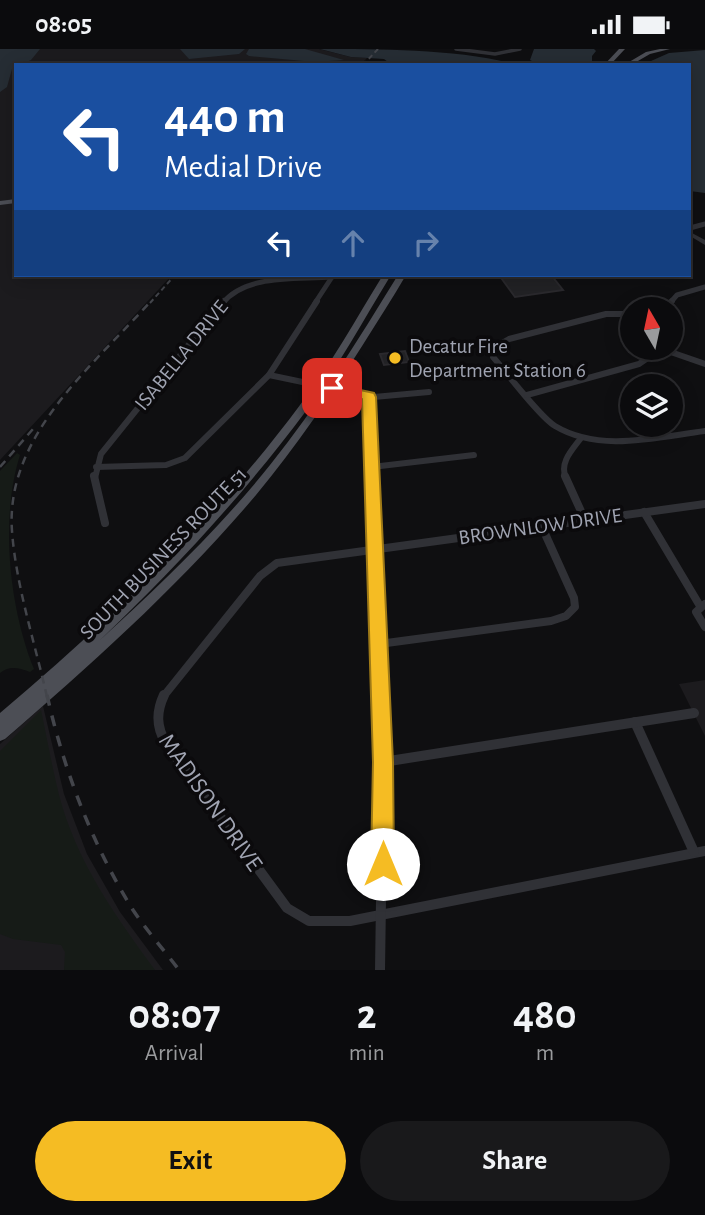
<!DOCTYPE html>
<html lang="en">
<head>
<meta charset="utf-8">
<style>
	:root { --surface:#0b0b0d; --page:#19191b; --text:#f1f3f6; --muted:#9a9b9d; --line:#2b2b2e; --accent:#f5bc23 }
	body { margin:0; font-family:"Alegreya Sans",sans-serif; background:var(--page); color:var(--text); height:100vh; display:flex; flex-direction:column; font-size:26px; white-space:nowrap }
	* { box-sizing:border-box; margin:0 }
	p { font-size:23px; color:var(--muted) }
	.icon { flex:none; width:38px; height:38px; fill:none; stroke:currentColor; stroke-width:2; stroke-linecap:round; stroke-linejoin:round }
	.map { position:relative; height:921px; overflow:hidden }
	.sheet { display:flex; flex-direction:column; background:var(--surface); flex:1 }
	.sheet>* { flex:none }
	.banner { position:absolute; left:14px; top:14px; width:677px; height:214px; border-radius:0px; box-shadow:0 4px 18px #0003,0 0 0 2px var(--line); background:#1a4fa0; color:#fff; overflow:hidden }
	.needle { width:46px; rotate:351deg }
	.buttons { position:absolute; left:620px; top:248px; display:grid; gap:14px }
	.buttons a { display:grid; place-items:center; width:63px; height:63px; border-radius:50%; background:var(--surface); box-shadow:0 4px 18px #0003,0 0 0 2px var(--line); font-size:35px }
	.pin { position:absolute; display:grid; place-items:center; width:60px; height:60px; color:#fff; margin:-30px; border-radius:14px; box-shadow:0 4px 10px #0006 }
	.me { position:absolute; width:77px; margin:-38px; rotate:0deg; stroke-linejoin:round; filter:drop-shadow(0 0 5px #0008) }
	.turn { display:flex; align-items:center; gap:24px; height:147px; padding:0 35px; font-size:32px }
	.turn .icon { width:91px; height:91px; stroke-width:2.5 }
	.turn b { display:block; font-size:49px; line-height:60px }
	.lanes { display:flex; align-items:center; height:66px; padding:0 35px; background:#0003; justify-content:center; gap:35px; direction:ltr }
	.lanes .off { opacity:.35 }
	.eta { display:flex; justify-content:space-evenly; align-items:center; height:119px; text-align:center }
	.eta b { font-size:42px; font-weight:700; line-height:49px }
	.primary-button { display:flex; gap:14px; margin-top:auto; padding:14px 35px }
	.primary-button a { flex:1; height:80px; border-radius:42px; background:var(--accent); color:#111; font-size:28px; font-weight:700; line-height:80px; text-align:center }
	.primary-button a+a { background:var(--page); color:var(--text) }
	.status { display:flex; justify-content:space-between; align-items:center; height:49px; padding:0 35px; background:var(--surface); direction:ltr }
	.status svg { height:19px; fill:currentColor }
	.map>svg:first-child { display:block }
</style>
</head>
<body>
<div class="status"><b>08:05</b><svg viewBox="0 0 49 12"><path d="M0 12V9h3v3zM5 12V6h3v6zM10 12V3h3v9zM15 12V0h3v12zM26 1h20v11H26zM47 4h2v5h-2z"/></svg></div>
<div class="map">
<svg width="705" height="921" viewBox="0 0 705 921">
	<rect width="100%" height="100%" fill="#0f0f11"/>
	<g fill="#1c1b1e">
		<polygon points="0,0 319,0 351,8 367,9 360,16 16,16 16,226 172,226 0,411"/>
		<polygon points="705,631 705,687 679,635"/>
		<polygon points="43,657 64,745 87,805 120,863 163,921 0,921 0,695"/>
	</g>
	<g fill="#161b17">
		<path d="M 17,404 L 20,406 C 0,469 9,558 34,620 L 30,623 C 20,619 9,616 0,624 L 0,422 Z"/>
		<path d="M 41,661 C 47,690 52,718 59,746 C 76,812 116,868 155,921 L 64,921 L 65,903 L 61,896 L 13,890 L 0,885 L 0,702 Z"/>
	</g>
	<g fill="#262d34">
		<polygon points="0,0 40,0 31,11 12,20 7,38 0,43"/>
		<polygon points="180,0 245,0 239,5 189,10"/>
		<polygon points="249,0 305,0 344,11 315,13 249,7 246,5"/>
		<path d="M 320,0 C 381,0 460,0 518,16 L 392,16 L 384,10 L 351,8 Z"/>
		<polygon points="534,0 594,0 596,2 592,7 592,16 525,16 532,13 538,15 530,11"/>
		<polygon points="705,1 705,144 690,142 690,16 642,16 669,4"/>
	</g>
	<g fill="#222225" stroke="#2a292d" stroke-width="2">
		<polygon points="499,226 551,226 563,241 515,248"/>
		<polygon points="405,302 409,313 384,316 380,305"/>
	</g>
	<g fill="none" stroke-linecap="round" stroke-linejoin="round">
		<polyline stroke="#303136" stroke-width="3.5" points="456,0 495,5 520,0"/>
		<g stroke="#303136" stroke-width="5">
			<polyline points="690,179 705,175"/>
			<path d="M 223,254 C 246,225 297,231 332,228"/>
			<polyline points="315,254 332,228"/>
			<polyline points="670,254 677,246 705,238"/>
		</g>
		<g stroke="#303136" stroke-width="6">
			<polyline points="664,261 672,252"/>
			<path d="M 632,265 L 606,265 L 509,290 L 495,298 L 493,308 C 507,324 540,368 555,377 C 600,404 657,388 705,382"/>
			<polyline points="662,300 705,315"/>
			<polyline points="269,326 374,348 429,343"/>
			<polyline points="527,346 639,315 662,299"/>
			<polyline points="369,347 372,429"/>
			<polyline points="96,418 166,416 185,409 269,326 317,252"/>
			<polyline points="372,418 474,406"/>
			<polyline points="95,429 101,405 224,252"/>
			<path d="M 566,429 C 559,414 572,401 581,389"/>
		</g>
		<g stroke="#303136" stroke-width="8">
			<polyline points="94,427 105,474"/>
			<polyline points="372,427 381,648"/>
			<polyline points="565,427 585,471"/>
			<polyline points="644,463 700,557"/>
			<polyline points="705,555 696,563 705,578"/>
			<polyline points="379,595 551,572 566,567 575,558 574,549 542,478"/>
			<polyline points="163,648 260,527 277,514 705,455"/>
		</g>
		<g stroke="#303136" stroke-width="10">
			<path d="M 164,646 C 156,663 156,678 166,694 L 287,859 L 309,872 L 350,872 L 705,802"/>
			<polyline points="635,673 694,803"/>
			<polyline points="383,713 694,664"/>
			<polyline points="380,921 383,713 380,646"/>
		</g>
		<polygon fill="#303136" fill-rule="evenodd" points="690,183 705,191 705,196 690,187"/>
		<g fill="#4c4e55" fill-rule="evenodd">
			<polygon points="619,0 625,0 610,16 604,16"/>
			<polygon points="660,0 670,0 650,5 631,16 624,16 646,3"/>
			<polygon points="16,150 16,154 0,156 0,152"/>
			<path d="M 383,226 L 391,226 C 363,272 337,319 306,362 C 244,445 174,521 99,592 C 159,537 219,480 270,416 C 318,356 358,291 398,226 L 406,226 C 393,249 378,271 364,294 C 331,346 296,398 256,446 C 181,535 93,614 5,690 L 0,692 L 0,664 C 110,571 214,472 300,356 C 331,315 356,270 383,226 Z"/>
		</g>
		<g stroke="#43454b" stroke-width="2" stroke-dasharray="5 3.5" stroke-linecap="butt">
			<polyline points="363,16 378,0"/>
			<polyline points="150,254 175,226"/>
		</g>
		<g stroke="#43454b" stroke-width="2.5" stroke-dasharray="8 6" stroke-linecap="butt">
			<polyline points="0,418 33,380"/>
			<path d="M 47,648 C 35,594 16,537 12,482 C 5,386 94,316 151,252"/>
		</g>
		<path stroke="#43454b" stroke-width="3.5" stroke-dasharray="11 10" stroke-linecap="butt" d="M 47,646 C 64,722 92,795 133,861 C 147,882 164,901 179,921"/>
	</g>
	<polygon fill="#f5bc23" stroke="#9f7a17" stroke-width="2" points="332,335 374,344 376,348 393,713 394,815 390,822 383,825 375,822 371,815 373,713 362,350 327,342 325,339"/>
	<circle fill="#f5bc23" stroke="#0b0a0c" stroke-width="2.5" cx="395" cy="309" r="7"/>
	<g text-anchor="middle" stroke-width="7" stroke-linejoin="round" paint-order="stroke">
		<g font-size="21" fill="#a0a4b2" stroke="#0b0a0c" text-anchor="start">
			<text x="409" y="304">Decatur Fire<tspan x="409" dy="24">Department Station 6</tspan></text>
		</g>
		<g font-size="21" fill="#a0a4b2" stroke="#0b0a0c">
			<text transform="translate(181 306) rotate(-51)" y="7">ISABELLA DRIVE</text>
			<text transform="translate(540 477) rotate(-8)" y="7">BROWNLOW DRIVE</text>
			<text transform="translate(163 504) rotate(-46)" y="7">SOUTH BUSINESS ROUTE 51</text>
		</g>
		<g font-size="24" fill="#a0a4b2" stroke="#0b0a0c">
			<text transform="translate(211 753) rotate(55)" y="8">MADISON DRIVE</text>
		</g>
	</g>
</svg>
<div class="buttons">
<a><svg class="needle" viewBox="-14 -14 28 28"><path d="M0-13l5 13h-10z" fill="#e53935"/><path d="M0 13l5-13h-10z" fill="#9a9b9d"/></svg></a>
<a><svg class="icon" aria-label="layers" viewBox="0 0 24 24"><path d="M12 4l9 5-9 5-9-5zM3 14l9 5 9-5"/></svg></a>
</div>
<div class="pin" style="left:332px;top:339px;background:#d93025"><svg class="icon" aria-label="arrive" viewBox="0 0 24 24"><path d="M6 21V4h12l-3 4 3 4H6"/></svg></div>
<svg class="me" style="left:383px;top:815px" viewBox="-20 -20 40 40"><circle r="19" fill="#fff"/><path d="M0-13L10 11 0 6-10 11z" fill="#f5bc23"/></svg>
<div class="banner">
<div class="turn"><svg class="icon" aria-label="left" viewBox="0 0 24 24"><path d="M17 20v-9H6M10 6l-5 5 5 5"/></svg><div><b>440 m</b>Medial Drive</div></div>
<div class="lanes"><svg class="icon" aria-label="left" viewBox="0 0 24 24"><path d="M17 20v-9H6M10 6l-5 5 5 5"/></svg><svg class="icon off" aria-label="ahead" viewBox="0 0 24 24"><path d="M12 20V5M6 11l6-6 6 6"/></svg><svg class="icon off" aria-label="right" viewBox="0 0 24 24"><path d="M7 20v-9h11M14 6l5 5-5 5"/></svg></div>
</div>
</div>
<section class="sheet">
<div class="eta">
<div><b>08:07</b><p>Arrival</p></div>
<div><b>2</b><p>min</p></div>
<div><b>480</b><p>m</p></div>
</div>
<div class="primary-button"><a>Exit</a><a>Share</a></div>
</section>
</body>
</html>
